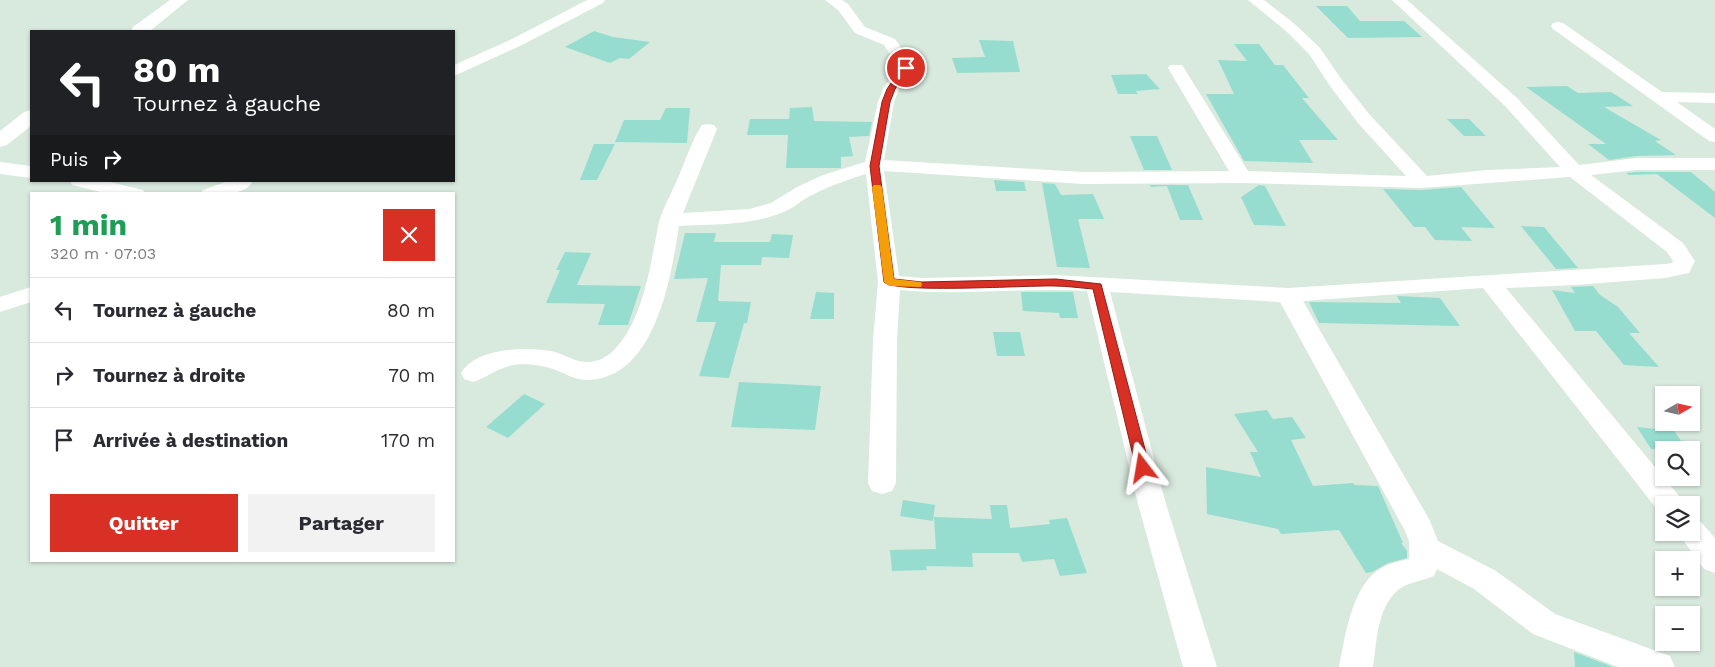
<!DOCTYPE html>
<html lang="fr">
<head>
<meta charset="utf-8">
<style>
	:root { --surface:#fff; --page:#f2f2f3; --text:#2b2b33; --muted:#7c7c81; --line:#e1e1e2; --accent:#d93025 }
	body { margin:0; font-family:"Work Sans",sans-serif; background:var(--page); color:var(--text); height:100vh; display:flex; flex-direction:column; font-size:19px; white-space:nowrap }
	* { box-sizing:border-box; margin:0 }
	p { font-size:16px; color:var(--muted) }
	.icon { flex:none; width:28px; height:28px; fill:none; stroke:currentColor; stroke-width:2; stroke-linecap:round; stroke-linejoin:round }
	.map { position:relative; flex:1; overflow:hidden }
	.sheet { position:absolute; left:30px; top:192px; width:425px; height:370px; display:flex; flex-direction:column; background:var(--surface); border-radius:0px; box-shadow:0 1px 4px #0004 }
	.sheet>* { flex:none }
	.banner { position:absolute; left:30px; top:30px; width:425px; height:152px; border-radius:0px; box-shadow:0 1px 4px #0004; background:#202124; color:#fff; overflow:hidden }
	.needle { width:32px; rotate:81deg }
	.tools { position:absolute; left:1655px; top:386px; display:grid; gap:10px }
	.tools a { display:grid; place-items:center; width:45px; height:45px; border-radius:0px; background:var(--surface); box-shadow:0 1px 4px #0004; font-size:25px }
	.pin { position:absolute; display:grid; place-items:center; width:42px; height:42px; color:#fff; margin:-21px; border:2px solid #fff; border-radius:50%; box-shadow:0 1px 5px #0007 }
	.me { position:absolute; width:55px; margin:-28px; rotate:346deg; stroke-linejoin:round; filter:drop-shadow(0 0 4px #0008) }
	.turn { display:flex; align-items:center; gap:18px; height:105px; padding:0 20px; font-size:22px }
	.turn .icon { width:65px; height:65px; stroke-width:2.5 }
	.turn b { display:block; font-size:35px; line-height:42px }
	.then { display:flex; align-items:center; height:48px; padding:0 20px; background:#0003; gap:10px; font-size:19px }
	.round { display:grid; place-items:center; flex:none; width:52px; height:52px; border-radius:0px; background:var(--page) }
	.overview { display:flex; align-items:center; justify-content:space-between; height:85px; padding:0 20px }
	h1 { font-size:30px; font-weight:700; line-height:38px; color:#1e9e55 }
	.button { display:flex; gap:10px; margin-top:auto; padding:10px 20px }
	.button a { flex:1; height:58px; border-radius:0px; background:var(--accent); color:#fff; font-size:20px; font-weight:700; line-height:58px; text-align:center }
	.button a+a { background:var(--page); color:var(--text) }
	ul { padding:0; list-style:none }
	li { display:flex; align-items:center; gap:15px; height:65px; padding:0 20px; border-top:1px solid var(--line) }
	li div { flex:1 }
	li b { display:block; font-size:19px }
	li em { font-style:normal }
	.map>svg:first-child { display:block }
</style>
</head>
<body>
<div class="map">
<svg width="1715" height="667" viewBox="0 0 1715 667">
	<rect width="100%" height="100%" fill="#d8e9de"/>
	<g fill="#96ddcf">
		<polygon points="1316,6 1347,6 1360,21 1404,21 1422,37 1348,38"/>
		<polygon points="594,31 613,37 650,42 629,59 620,58 610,63 565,47"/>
		<polygon points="979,40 1013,41 1020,72 957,73 952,58 985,57"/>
		<polygon points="1234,44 1259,44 1275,65 1283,65 1309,98 1302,98 1338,140 1299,140 1313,163 1244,161 1206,94 1234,94 1218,60 1247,61"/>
		<polygon points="1146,74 1160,89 1136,91 1138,94 1118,94 1111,75"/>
		<polygon points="1567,86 1578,93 1611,92 1633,106 1604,107 1661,140 1655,141 1676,155 1637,156 1609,160 1588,144 1606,144 1526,87"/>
		<polygon points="812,107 814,121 872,122 869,136 849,137 853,156 841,157 841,168 786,168 788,135 747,135 750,119 789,119 790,108"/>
		<polygon points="666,108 690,108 687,143 615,142 624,120 660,120"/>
		<polygon points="1447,119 1469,119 1486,136 1464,136"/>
		<polygon points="1130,136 1157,136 1172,170 1144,170"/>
		<polygon points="594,144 615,144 597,180 580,180"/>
		<polygon points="1637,172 1691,172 1715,192 1715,218 1657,174 1629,175 1626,173"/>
		<polygon points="994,180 1024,182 1026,191 996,191"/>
		<polygon points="1042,183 1055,184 1061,195 1093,194 1104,219 1078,219 1090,268 1057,267"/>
		<polygon points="1150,185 1188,185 1203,220 1180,220 1167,186 1151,187"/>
		<polygon points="1259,185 1265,186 1286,226 1254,225 1241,197"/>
		<polygon points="1461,187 1495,228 1461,227 1472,241 1435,240 1425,227 1414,227 1383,189 1422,190"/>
		<polygon points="1521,226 1544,227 1578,268 1556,269"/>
		<polygon points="685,233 716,233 714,242 770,242 772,234 793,235 789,258 762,257 761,265 721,265 718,301 751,302 747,323 744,323 729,378 699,376 716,322 696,322 708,278 674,279"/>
		<polygon points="565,252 591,253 577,285 641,286 628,325 598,325 605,304 546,303 560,270 556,270"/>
		<polygon points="1593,286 1600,295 1618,307 1640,333 1629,333 1659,367 1624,365 1596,331 1575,331 1552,290 1575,293 1571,287"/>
		<polygon points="816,292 834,293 834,319 810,319"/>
		<polygon points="1021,292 1073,292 1078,318 1060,318 1059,313 1023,311"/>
		<polygon points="1397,296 1440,298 1460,326 1319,323 1309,302 1401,303"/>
		<polygon points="993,332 1020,332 1025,356 997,356"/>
		<polygon points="739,382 821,386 815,430 731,427"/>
		<polygon points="524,394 545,404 508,438 486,427"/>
		<polygon points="1267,410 1273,419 1292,417 1306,438 1291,440 1313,486 1353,483 1355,485 1378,486 1403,543 1401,543 1407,551 1407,558 1388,563 1372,572 1366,573 1339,530 1281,534 1278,529 1207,514 1206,467 1261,477 1250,452 1258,452 1234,414"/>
		<polygon points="1637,427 1674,431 1688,450 1651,449"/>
		<polygon points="903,500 935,505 933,521 900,516"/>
		<polygon points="990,505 1007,505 1010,528 1050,524 1049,520 1067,518 1087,573 1060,576 1054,559 1022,562 1019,553 972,553 973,567 926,566 927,570 892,571 890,550 936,549 934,517 992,519"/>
		<polygon points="1574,652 1613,667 1575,667"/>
	</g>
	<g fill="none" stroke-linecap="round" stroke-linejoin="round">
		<g fill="#fff" fill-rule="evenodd">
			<polygon points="587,0 605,0 603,3 522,45 454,76 454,65 512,39"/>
			<path d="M 825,0 L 842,0 L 848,4 L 865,27 L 895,39 L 905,53 L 913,58 L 916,64 L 899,89 L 894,102 L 884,160 L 1083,172 L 1229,171 L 1168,68 L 1170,65 L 1182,65 L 1184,68 L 1248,171 L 1406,176 L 1358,123 L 1330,86 L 1309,54 L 1286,31 L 1248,0 L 1264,0 L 1296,25 L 1320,48 L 1342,80 L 1370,115 L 1427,176 L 1487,170 L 1560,167 L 1505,106 L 1392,0 L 1407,0 L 1517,98 L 1579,165 L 1637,158 L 1715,158 L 1715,170 L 1637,170 L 1591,175 L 1683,243 L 1695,261 L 1689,273 L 1665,278 L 1576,285 L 1506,288 L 1680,497 L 1684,505 L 1664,505 L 1664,514 L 1660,513 L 1483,288 L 1303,301 L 1429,519 L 1438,541 L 1496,571 L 1555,614 L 1670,656 L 1675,667 L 1618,667 L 1533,634 L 1474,589 L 1437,569 L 1434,576 C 1424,580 1413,582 1404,586 C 1377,601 1377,641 1373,667 L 1339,667 C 1345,636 1352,583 1383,567 C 1391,563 1400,561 1409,559 L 1409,541 L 1405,531 L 1280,302 L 1110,292 L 1166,504 L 1217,667 L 1183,667 L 1138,504 L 1087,291 C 1025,287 962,296 900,290 L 897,340 L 896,483 L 892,491 L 882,494 L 872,491 L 868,483 L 873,340 L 878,282 L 866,174 C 847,180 829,186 812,195 C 803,199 795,207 786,211 C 753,226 714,224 679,226 C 671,278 655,380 586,380 C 573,380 562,371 550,368 C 534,364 516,362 501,369 C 491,373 483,379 473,382 L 464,379 L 461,373 C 476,347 529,346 555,352 C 565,355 578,363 588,362 C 598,362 607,357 614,350 C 644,320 651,261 659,222 C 663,208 671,194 677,180 C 685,163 691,141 702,125 L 708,124 L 714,125 L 717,129 L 683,213 L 749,209 L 771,203 L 797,187 L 823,175 L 865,162 L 878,102 L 883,89 L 900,64 L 893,59 L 884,45 L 855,33 L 838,10 ZM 884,171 L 1083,184 L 1242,183 L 1422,188 L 1570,177 L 1667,252 L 1673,261 L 1672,263 L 1665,264 L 1288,288 L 1056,275 L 922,278 L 899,276 Z"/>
			<polygon points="1558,22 1563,23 1662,92 1715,93 1715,103 1677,102 1715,129 1715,142 1709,141 1553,29 1551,26 1553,23"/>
			<polygon points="0,162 31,166 31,178 0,174"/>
			<polygon points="70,181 106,181 143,190 146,194 109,194 72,185"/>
			<path d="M 228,181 L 250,181 L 252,183 C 242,197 216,194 200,194 L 203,190 Z"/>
			<polygon points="31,287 31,302 0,312 0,297"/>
			<polygon points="1691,519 1701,522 1715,538 1715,573 1704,569 1677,532 1691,532"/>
		</g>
		<g fill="#fff" fill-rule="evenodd">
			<polygon points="170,0 188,0 150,31 131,31 133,27"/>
			<polygon points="31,110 31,126 7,145 0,147 0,131 24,112"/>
		</g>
	</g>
	<path fill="#d93025" stroke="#8d1f18" d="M 903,66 L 910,68 L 895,89 L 890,102 L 879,166 L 894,279 L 922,282 L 1056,279 L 1101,284 L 1150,468 L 1148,471 L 1138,471 L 1136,468 L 1093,289 C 1080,288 1067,286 1055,286 C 1029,285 896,294 884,282 L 870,166 L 882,102 L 887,89 Z"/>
	<polygon fill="#f59e0b" points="874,185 880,185 882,187 894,279 921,282 922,284 921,287 889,286 884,282 872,187"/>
</svg>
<div class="tools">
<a><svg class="needle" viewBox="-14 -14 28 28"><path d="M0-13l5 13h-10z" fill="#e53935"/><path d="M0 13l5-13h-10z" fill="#7c7c81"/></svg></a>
<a><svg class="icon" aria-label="search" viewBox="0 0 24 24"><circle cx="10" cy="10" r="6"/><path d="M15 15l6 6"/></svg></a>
<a><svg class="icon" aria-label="layers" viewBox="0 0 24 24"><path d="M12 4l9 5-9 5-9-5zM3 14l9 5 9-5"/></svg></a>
<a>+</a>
<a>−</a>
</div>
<div class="pin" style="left:906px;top:68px;background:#d93025"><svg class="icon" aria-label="arrive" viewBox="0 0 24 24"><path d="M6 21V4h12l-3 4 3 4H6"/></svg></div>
<svg class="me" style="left:1143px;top:468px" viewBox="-20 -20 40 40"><path d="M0-17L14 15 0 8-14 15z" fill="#d93025" stroke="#fff" stroke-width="4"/></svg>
<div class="banner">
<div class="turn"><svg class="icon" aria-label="left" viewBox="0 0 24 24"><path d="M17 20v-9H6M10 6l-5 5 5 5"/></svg><div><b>80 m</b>Tournez à gauche</div></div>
<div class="then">Puis<svg class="icon" aria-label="right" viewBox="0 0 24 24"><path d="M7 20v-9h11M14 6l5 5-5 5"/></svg></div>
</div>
<section class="sheet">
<div class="overview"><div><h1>1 min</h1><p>320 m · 07:03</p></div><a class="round" style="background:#d93025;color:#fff"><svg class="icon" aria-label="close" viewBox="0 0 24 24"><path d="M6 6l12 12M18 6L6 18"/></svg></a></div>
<ul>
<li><svg class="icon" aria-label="left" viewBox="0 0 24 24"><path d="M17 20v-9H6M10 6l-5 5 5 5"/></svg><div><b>Tournez à gauche</b></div><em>80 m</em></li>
<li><svg class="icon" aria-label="right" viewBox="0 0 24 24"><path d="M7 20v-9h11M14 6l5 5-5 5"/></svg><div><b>Tournez à droite</b></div><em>70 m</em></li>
<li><svg class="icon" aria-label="arrive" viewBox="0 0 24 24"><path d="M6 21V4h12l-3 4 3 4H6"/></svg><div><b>Arrivée à destination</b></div><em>170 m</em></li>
</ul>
<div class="button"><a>Quitter</a><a>Partager</a></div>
</section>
</div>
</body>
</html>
